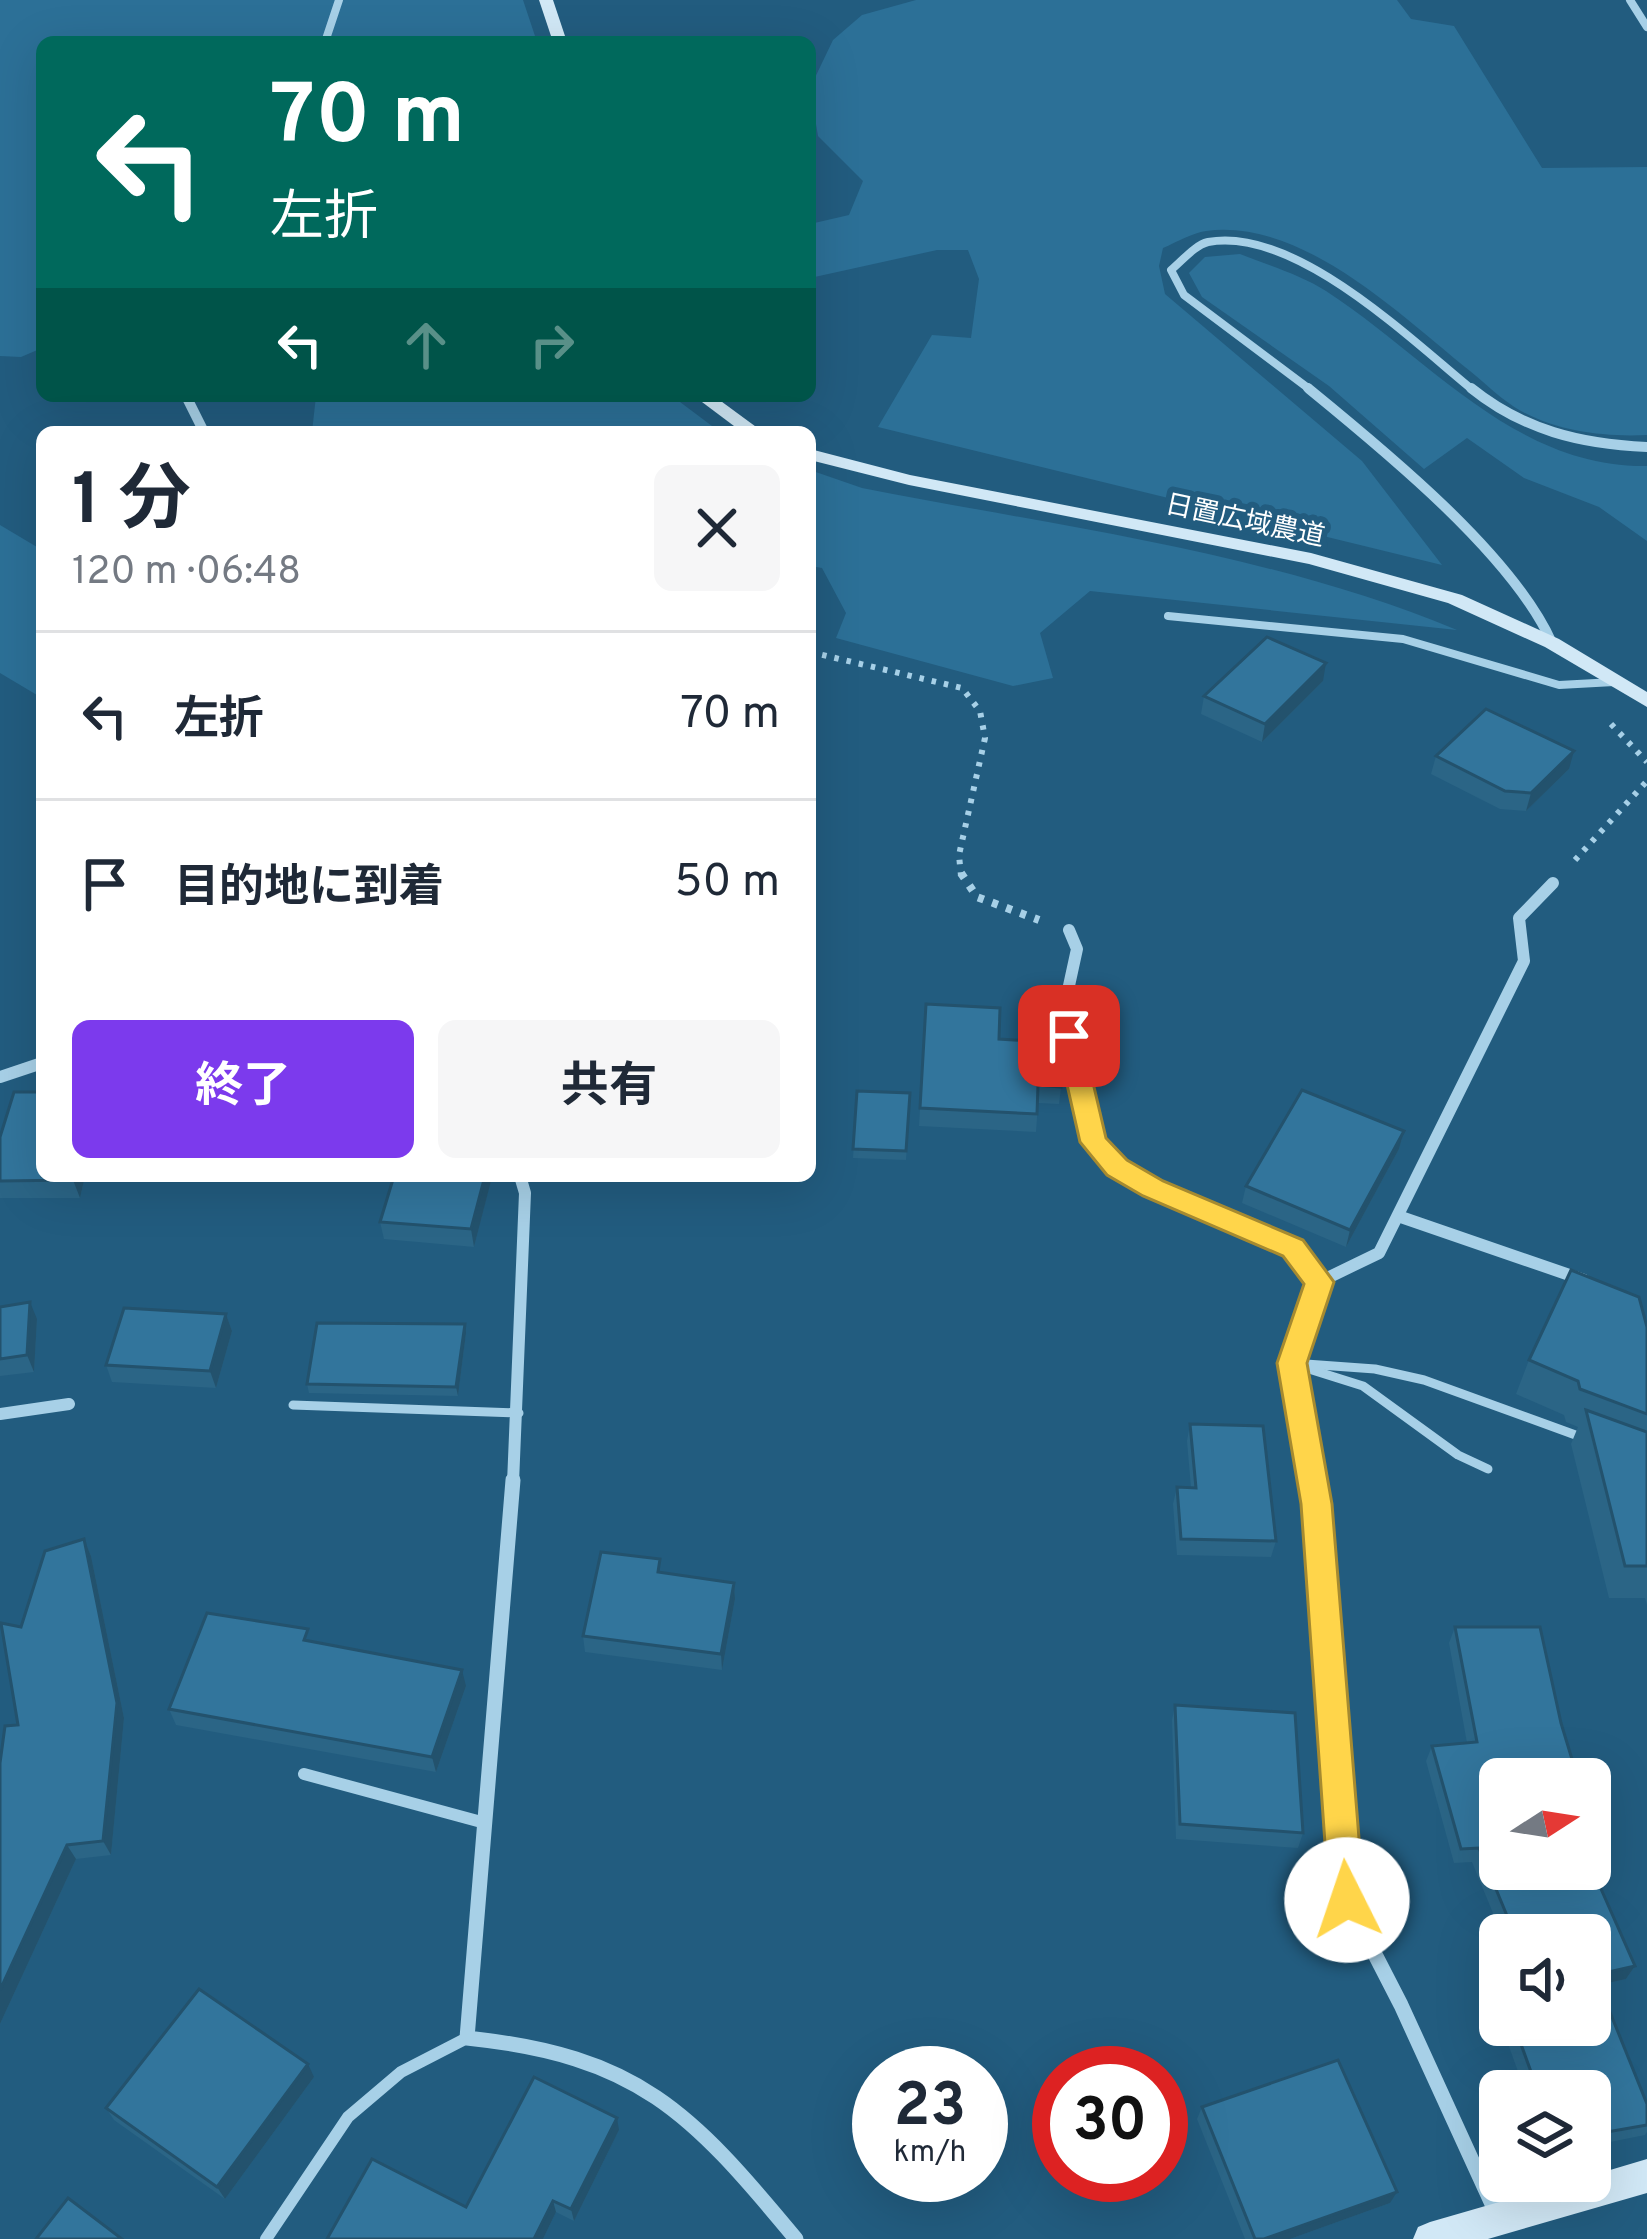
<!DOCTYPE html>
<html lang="ja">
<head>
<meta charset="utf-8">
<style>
	:root { --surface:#fff; --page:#f6f6f7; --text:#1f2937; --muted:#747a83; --line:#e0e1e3; --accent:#7c3aed }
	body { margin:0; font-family:Overpass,"Noto Sans JP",sans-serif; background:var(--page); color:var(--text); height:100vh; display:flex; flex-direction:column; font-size:45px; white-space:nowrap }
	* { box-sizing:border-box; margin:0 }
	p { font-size:39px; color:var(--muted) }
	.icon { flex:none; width:66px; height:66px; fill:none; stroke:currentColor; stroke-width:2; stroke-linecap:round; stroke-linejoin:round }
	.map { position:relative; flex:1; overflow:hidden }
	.sheet { position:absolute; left:36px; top:426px; width:780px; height:756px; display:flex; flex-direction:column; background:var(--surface); border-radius:18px; box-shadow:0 12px 48px #0002 }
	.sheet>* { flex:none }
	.guide { position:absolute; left:36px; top:36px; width:780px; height:366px; border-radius:18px; box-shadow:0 12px 48px #0002; background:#00695c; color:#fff; overflow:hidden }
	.needle { width:78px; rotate:78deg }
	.buttons { position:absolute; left:1479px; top:1758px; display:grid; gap:24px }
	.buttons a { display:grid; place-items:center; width:132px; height:132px; border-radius:18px; background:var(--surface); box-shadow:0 12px 48px #0002; font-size:60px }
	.speed { position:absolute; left:852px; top:2046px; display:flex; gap:24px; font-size:60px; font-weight:700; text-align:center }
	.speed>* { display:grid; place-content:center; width:156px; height:156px; border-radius:50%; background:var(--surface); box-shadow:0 12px 48px #0002; line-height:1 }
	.speed small { font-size:30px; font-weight:400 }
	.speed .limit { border:18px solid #d22; background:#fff; color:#111 }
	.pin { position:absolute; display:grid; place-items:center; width:102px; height:102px; color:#fff; margin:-51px; border-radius:24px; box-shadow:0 6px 18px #0006 }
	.me { position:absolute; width:132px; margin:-66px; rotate:356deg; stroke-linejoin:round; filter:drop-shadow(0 0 9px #0008) }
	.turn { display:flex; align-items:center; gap:42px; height:252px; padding:0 36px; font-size:54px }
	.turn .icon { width:156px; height:156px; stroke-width:2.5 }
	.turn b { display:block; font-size:84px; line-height:102px }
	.lanes { display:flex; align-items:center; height:114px; padding:0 36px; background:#0003; justify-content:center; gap:60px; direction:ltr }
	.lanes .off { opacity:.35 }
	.round { display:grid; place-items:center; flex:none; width:126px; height:126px; border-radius:18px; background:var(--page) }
	.summary { display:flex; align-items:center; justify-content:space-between; height:204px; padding:0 36px }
	h1 { font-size:72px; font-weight:700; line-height:90px }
	.button { display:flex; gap:24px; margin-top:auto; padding:24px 36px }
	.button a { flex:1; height:138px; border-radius:18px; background:var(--accent); color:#fff; font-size:48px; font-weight:700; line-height:138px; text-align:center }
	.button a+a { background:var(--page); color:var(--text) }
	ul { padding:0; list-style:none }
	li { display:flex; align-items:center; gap:36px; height:168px; padding:0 36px; border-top:3px solid var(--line) }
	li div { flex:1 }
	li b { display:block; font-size:45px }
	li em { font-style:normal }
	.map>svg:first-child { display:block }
</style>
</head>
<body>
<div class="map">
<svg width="1647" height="2239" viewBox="0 0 1647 2239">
	<rect width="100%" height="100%" fill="#225c7f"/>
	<g fill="#2c7097">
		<polygon points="0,0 523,0 537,42 42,42 42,348 21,357 0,356"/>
		<path d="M 916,0 L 1397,0 L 1411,19 L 1454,26 L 1542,168 L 1647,167 L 1647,435 C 1605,437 1559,432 1521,411 C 1503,401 1486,384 1470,371 C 1401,316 1303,218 1206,231 C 1192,233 1177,242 1163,248 L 1159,266 L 1165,294 L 1362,461 L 1442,565 L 878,427 L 932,335 L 971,338 L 979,279 L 968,250 L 937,250 L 810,278 L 810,224 L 849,215 L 863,181 L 818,136 L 810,88 L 833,40 L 862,15 Z"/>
		<path d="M 1240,254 C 1268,265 1301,275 1326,291 C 1428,357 1515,468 1647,466 L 1647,541 L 1599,507 L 1524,478 L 1467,438 L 1424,469 L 1329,386 L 1202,297 L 1189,273 L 1205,257 Z"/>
		<polygon points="316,396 672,396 720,432 312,432"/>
		<path d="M 810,470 L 862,488 C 1061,527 1269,552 1457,630 L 1090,591 L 1040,633 L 1053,678 L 1013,686 L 836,638 L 846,613 L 822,568 L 810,566 Z"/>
		<polygon points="0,525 42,550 42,698 0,673"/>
	</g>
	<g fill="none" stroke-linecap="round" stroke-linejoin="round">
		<g stroke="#a7d0e7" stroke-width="6" stroke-dasharray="4.5 8" stroke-linecap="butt">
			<polyline points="810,652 962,688 980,711 985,738 959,855 961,876"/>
			<polyline points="1611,724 1647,762"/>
			<polyline points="1575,860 1647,781"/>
		</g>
		<polyline stroke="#a7d0e7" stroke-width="8" stroke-dasharray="6 9" stroke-linecap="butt" points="961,873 977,897 1039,920"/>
		<polyline stroke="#a7d0e7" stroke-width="8" points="1168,616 1403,639 1559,685 1614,682"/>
		<g stroke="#a7d0e7" stroke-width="9">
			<polyline points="1292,1363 1375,1369 1424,1380 1581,1437"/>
			<polyline points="1309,1369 1363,1386 1458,1455 1488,1469"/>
			<polyline points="293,1405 519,1413"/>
		</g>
		<g stroke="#a7d0e7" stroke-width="12">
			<polyline points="304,1774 485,1823"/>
			<polyline points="266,2239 348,2117 401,2072 467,2038"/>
		</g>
		<g stroke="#a7d0e7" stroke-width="8">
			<polyline points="1630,0 1647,27"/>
			<polyline points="325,42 339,0"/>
			<path d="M 1312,391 L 1184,295 L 1171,270 C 1182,261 1195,245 1208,242 C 1295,226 1411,340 1474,391"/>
		</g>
		<g stroke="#a7d0e7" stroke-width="10">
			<path d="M 1308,388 C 1384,450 1513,555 1552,643"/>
			<path d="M 1471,388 C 1523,430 1580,444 1647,447"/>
			<polyline points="186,396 204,432"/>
		</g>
		<g stroke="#a7d0e7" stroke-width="12">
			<polyline points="1069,930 1077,949 1065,1004 1093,1142 1117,1168 1153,1188 1293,1248 1319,1282"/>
			<polyline points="0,1077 42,1063"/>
			<polyline points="1398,1216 1584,1280"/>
			<polyline points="0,1414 69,1404"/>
			<polyline points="513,1483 525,1193 520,1176"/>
			<polyline points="1313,1483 1292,1363 1319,1282 1379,1253 1524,961 1519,918 1553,883"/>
		</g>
		<g stroke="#a7d0e7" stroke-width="15">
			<path d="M 513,1480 L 467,2038 C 638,2056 690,2111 796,2239"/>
			<polyline points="1313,1480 1347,1900 1401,2005 1497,2215"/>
		</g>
		<g fill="#d1e8f6" fill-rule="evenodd">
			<polygon points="539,0 553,0 567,42 553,42"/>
			<polygon points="694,396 714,396 763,432 742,432"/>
			<polygon points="810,449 910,475 1311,553 1462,595 1559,639 1647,692 1647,707 1545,647 1448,603 1309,564 909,485 810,460"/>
			<polygon points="1647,2159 1647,2193 1488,2239 1413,2239 1418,2227 1430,2222 1572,2181 1590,2181 1590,2176"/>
		</g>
	</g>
	<g fill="#2b6586">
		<polygon points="1323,681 1262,742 1201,714 1204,696"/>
		<polygon points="1436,756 1569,769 1526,811 1500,809 1431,774"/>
		<polygon points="926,1004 999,1039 1061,1087 1059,1104 1038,1103 1036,1132 919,1126"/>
		<polygon points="857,1091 910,1093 906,1160 853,1158"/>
		<polygon points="1404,1131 1399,1149 1346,1247 1242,1203 1246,1186"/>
		<polygon points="0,1137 85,1176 80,1198 0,1198"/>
		<polygon points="394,1176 492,1176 474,1247 384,1239 380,1222"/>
		<polygon points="0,1307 37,1319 34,1372 0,1376"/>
		<polygon points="226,1314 232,1331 216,1388 112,1382 106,1365"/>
		<polygon points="1647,1327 1647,1605 1645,1598 1609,1598 1571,1444 1578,1427 1566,1422 1564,1415 1516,1394 1529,1360"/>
		<polygon points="466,1333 458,1396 309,1393 307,1384"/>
		<polygon points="1190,1424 1276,1541 1271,1557 1177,1555 1173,1504 1177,1487 1191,1488 1187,1441"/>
		<polygon points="84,1539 91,1556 124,1718 111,1855 76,1859 0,2024 18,1725 21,1627"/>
		<polygon points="662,1573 734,1583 735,1599 722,1670 585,1652 583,1636"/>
		<polygon points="1455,1627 1500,1779 1635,1966 1626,1979 1599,1985 1647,2104 1647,2132 1645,2135 1590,2146 1590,2091 1525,2091 1502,2027 1503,2025 1590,2025 1590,1935 1502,1935 1472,1862 1454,1863 1426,1761 1432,1746 1467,1743 1449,1643"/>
		<polygon points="312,1642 466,1686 436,1772 176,1725 169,1709"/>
		<polygon points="1175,1705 1303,1833 1298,1848 1176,1839 1172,1720"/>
		<polygon points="314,2077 225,2199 114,2120 106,2108"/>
		<polygon points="1202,2107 1390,2203 1290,2239 1245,2239 1197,2119"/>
		<polygon points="619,2130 574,2221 556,2212 543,2239 327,2239 466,2207"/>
	</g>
	<g fill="#23526d">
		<polygon points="1326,663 1323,681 1262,742 1265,724"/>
		<polygon points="1574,751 1569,769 1526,811 1531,793"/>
		<polygon points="1404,1131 1399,1149 1346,1247 1350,1230"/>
		<polygon points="74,1176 85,1176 80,1198 73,1180"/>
		<polygon points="485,1176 492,1177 474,1247 471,1229"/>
		<polygon points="30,1302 37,1319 34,1372 27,1355"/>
		<polygon points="226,1314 232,1331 216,1388 210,1371"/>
		<polygon points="465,1324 466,1333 458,1396 456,1387"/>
		<polygon points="84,1539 91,1556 124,1718 111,1855 103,1841"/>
		<polygon points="734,1583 735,1599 722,1670 721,1654"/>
		<polygon points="462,1670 466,1686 436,1772 432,1757"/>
		<polygon points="67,1845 76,1859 0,2024 0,1990"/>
		<polygon points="1635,1966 1626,1979 1590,1987 1595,1975"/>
		<polygon points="308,2064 314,2077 225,2199 217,2187"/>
		<polygon points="617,2118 619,2130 574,2221 571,2209"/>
		<polygon points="1397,2192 1390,2203 1290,2239 1264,2239"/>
		<polygon points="553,2201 556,2212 543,2239 534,2239"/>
	</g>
	<g fill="#32759c" stroke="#23526d" stroke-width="3">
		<polygon points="1267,637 1326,663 1265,724 1204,696"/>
		<polygon points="1486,709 1574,751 1531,793 1505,791 1436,756"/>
		<polygon points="926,1004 1000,1008 999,1039 1062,1043 1061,1087 1038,1085 1037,1114 920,1108"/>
		<polygon points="1302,1090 1404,1131 1350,1230 1246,1186"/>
		<polygon points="857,1091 910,1093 906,1151 853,1149"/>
		<polygon points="14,1092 42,1092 42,1176 74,1176 73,1180 0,1181 0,1137"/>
		<polygon points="394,1176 485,1176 471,1229 380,1222"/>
		<polygon points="1571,1270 1639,1297 1647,1327 1647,1414 1580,1389 1578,1381 1529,1360"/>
		<polygon points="30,1302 27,1355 0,1359 0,1307"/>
		<polygon points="124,1308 226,1314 210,1371 106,1365"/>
		<polygon points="317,1323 465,1324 456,1387 307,1384"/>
		<polygon points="1586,1410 1647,1432 1647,1566 1625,1566"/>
		<polygon points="1190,1424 1263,1426 1276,1541 1181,1539 1177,1487 1196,1488"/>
		<polygon points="84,1539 117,1703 103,1841 67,1845 0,1990 0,1763 5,1726 18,1725 1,1623 21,1627 45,1551"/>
		<polygon points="601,1552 660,1559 658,1572 734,1583 721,1654 583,1636"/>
		<polygon points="207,1613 308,1629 304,1640 462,1670 432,1757 169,1709"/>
		<polygon points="1455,1627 1540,1627 1561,1723 1578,1779 1500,1779 1500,1869 1590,1869 1590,1864 1635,1966 1595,1975 1647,2104 1647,2125 1590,2135 1590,2091 1538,2091 1514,2025 1590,2025 1590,1935 1515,1935 1479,1848 1461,1849 1432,1746 1477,1742"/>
		<polygon points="1175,1705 1295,1713 1303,1833 1180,1824"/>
		<polygon points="1590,1816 1597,1837 1590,1838"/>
		<polygon points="199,1989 308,2064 217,2187 106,2108"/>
		<polygon points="1338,2060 1397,2192 1264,2239 1255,2239 1202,2107"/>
		<polygon points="534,2077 617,2118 571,2209 553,2201 534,2239 327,2239 372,2159 466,2207"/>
		<polygon points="68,2198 122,2239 36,2239"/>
	</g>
	<polygon fill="#ffd54a" stroke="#a68a30" stroke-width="3" points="1069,1027 1082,1036 1106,1138 1127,1160 1163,1181 1303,1240 1334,1282 1307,1363 1332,1504 1364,1900 1359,1912 1347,1917 1334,1912 1329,1900 1301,1504 1277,1363 1304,1284 1283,1256 1143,1196 1107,1175 1080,1142 1056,1036"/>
	<g text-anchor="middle" stroke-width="12" stroke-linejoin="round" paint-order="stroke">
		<g font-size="27" fill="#fff" stroke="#225c7f">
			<text transform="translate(1245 520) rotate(12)" y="9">日置広域農道</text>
		</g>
	</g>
</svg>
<div class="buttons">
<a><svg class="needle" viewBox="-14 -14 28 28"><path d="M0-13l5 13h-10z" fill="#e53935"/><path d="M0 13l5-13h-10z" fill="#747a83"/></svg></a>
<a><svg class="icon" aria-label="sound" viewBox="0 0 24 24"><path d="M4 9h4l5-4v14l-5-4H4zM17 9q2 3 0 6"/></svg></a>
<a><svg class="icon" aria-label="layers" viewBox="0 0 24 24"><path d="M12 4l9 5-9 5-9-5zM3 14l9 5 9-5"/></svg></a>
</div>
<div class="speed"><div>23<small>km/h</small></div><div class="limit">30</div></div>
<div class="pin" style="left:1069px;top:1036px;background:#d93025"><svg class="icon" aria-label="arrive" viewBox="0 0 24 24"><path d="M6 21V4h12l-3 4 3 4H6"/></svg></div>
<svg class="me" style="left:1347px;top:1900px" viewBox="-20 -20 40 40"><circle r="19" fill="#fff"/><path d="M0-13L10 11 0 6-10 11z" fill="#ffd54a"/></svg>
<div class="guide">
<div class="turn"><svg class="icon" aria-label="left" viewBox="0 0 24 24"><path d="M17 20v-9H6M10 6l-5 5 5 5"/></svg><div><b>70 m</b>左折</div></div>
<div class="lanes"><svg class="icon" aria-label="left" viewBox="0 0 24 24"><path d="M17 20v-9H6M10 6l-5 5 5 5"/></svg><svg class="icon off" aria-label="ahead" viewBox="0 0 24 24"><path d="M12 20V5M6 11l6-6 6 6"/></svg><svg class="icon off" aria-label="right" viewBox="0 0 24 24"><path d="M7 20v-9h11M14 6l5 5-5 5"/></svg></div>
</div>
<section class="sheet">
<div class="summary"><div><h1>1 分</h1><p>120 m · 06:48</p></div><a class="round"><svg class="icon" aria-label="close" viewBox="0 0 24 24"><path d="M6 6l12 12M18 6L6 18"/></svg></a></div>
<ul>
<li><svg class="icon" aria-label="left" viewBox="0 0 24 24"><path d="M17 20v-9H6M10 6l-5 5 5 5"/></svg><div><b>左折</b></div><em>70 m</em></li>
<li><svg class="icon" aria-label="arrive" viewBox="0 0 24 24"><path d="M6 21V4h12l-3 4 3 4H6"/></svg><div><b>目的地に到着</b></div><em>50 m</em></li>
</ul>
<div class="button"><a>終了</a><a>共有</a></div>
</section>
</div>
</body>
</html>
